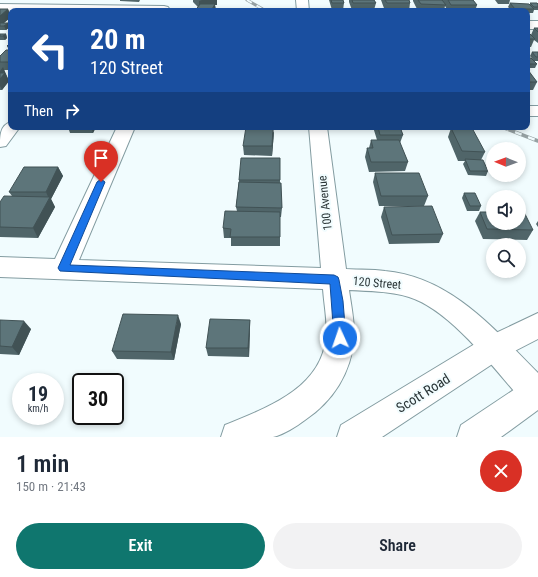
<!DOCTYPE html>
<html lang="en">
<head>
<meta charset="utf-8">
<style>
	:root { --surface:#fff; --page:#f2f2f3; --text:#1f2937; --muted:#747a83; --accent:#0f766e }
	body { margin:0; font-family:"Roboto Condensed",sans-serif; background:var(--page); color:var(--text); height:100vh; display:flex; flex-direction:column; font-size:15px; white-space:nowrap }
	* { box-sizing:border-box; margin:0 }
	p { font-size:13px; color:var(--muted) }
	.icon { flex:none; width:22px; height:22px; fill:none; stroke:currentColor; stroke-width:2; stroke-linecap:round; stroke-linejoin:round }
	.map { position:relative; height:437px; overflow:hidden }
	.drawer { display:flex; flex-direction:column; background:var(--surface); flex:1 }
	.drawer>* { flex:none }
	.guide { position:absolute; left:8px; top:8px; width:522px; height:122px; border-radius:8px; box-shadow:0 2px 6px #0003; background:#1a4fa0; color:#fff; overflow:hidden }
	.needle { width:26px; rotate:271deg }
	.controls { position:absolute; left:486px; top:142px; display:grid; gap:8px }
	.controls a { display:grid; place-items:center; width:40px; height:40px; border-radius:50%; background:var(--surface); box-shadow:0 2px 6px #0003; font-size:20px }
	.speed { position:absolute; left:12px; top:373px; display:flex; gap:8px; font-size:20px; font-weight:700; text-align:center }
	.speed>* { display:grid; place-content:center; width:52px; height:52px; border-radius:50%; background:var(--surface); box-shadow:0 2px 6px #0003; line-height:1 }
	.speed small { font-size:10px; font-weight:400 }
	.speed .limit { border:2px solid #111; border-radius:6px; background:#fff; color:#111 }
	.pin { position:absolute; display:grid; place-items:center; width:34px; height:34px; color:#fff; margin:-41px -17px; border-radius:50% 50% 50% 0; rotate:-45deg; box-shadow:0 0 4px #0007 }
	.pin .icon { rotate:45deg }
	.me { position:absolute; width:44px; margin:-22px; rotate:357deg; stroke-linejoin:round; filter:drop-shadow(0 0 3px #0008) }
	.turn { display:flex; align-items:center; gap:14px; height:84px; padding:0 16px; font-size:18px }
	.turn .icon { width:52px; height:52px; stroke-width:2.5 }
	.turn b { display:block; font-size:28px; line-height:34px }
	.then { display:flex; align-items:center; height:38px; padding:0 16px; background:#0003; gap:8px; font-size:15px }
	.round { display:grid; place-items:center; flex:none; width:42px; height:42px; border-radius:21px; background:var(--page) }
	.overview { display:flex; align-items:center; justify-content:space-between; height:68px; padding:0 16px }
	h1 { font-size:24px; font-weight:600; line-height:30px }
	.button { display:flex; gap:8px; margin-top:auto; padding:8px 16px }
	.button a { flex:1; height:46px; border-radius:24px; background:var(--accent); color:#fff; font-size:16px; font-weight:600; line-height:46px; text-align:center }
	.button a+a { background:var(--page); color:var(--text) }
	.map>svg:first-child { display:block }
</style>
</head>
<body>
<div class="map">
<svg width="538" height="437" viewBox="0 0 538 437">
	<rect width="100%" height="100%" fill="#f1fcfe"/>
	<g fill="none" stroke-linecap="round" stroke-linejoin="round">
		<defs>
			<g id="minor">
				<polygon points="296,0 308,0 309,11 297,11"/>
				<polygon points="0,4 164,6 168,7 170,10 0,12"/>
				<rect x="527" y="21" width="11" height="8"/>
				<rect x="527" y="106" width="11" height="10"/>
				<path d="M 11,122 L 11,127 L 20,127 L 6,146 L 0,147 C 0,136 0,125 11,122 Z"/>
				<path d="M 117,127 L 135,127 L 79,260 L 321,268 L 309,127 L 327,127 L 346,269 C 359,270 372,269 385,271 C 451,277 494,329 538,373 L 538,407 L 536,408 L 525,404 C 496,371 451,310 409,297 C 389,291 369,291 349,290 C 351,305 355,323 354,339 C 351,373 333,401 305,420 C 297,426 283,435 273,437 C 256,437 237,437 221,437 L 225,425 C 266,408 321,389 326,338 C 328,322 324,305 323,289 L 0,277 L 0,257 L 55,259 Z"/>
			</g>
			<g id="secondary">
				<polygon points="538,313 538,339 503,357 382,437 337,437 341,425 483,339"/>
				<polygon points="538,377 538,410 501,437 457,437 461,425 527,381"/>
			</g>
		</defs>
		<use href="#minor" stroke="#839ca1" stroke-width="2"/>
		<use href="#secondary" stroke="#839ca1" stroke-width="2"/>
		<use href="#minor" fill="#fff" fill-rule="evenodd"/>
		<use href="#secondary" fill="#fff" fill-rule="evenodd"/>
		<defs>
			<polyline id="rail-far1" points="247,0 266,11"/>
			<polyline id="rail" points="502,127 538,141"/>
		</defs>
		<use href="#rail-far1" stroke="#96a1a3" stroke-width="3"/>
		<use href="#rail" stroke="#96a1a3" stroke-width="3.5"/>
		<use href="#rail-far1" stroke="#f1fcfe" stroke-width="2" stroke-dasharray="5.5" stroke-linecap="butt"/>
		<use href="#rail" stroke="#f1fcfe" stroke-width="2.5" stroke-dasharray="7" stroke-linecap="butt"/>
	</g>
	<g fill="#506569">
		<polygon points="120,0 140,0 139,2 120,1"/>
		<polygon points="193,0 217,0 217,5 215,5 216,11 195,11 198,7 193,2"/>
		<polygon points="329,0 343,0 344,3 343,10 332,10"/>
		<polygon points="349,0 374,0 376,3 374,10 352,10 349,2"/>
		<polygon points="381,0 409,0 410,3 409,11 385,11"/>
		<polygon points="413,0 473,0 477,5 475,11 448,11 445,6 444,11 418,11 413,1"/>
		<polygon points="495,0 510,0 509,4 498,4"/>
		<polygon points="510,3 530,5 530,3 538,4 538,10 534,10 533,13 527,13 527,11 512,11 508,7"/>
		<polygon points="0,9 8,9 11,16 11,17 4,23 8,23 10,27 6,30 0,30"/>
		<polygon points="534,28 538,28 538,43 534,40 531,47 527,47 527,31 531,35"/>
		<polygon points="0,34 6,34 7,38 5,40 0,40"/>
		<polygon points="11,42 11,70 4,70 9,81 2,90 0,90 0,56 9,50 7,46"/>
		<polygon points="532,52 538,52 538,61 534,61 530,56"/>
		<polygon points="527,58 537,64 535,68 527,68"/>
		<polygon points="527,70 537,82 533,90 527,90"/>
		<polygon points="68,127 96,127 93,133 70,133"/>
		<polygon points="373,127 400,127 403,135 400,143 408,162 405,171 369,172 365,157 367,148 369,148 371,140 377,140"/>
		<polygon points="451,128 485,152 481,160 488,171 486,176 468,175 463,164 465,161 458,161 448,137"/>
		<polygon points="274,132 272,156 244,155 243,146"/>
		<polygon points="280,158 280,183 282,208 281,217 280,217 280,246 231,246 231,238 224,238 223,228 237,211 236,207 239,180"/>
		<polygon points="58,167 63,176 51,199 55,207 38,238 0,237 0,202 12,196 9,192"/>
		<polygon points="375,173 428,196 424,206 379,206 373,182"/>
		<polygon points="464,193 481,206 479,211 467,211 462,198"/>
		<polygon points="384,207 443,234 439,243 389,244 381,217"/>
		<polygon points="480,212 533,230 527,240 483,239 475,221"/>
		<polygon points="538,221 538,227 536,224"/>
		<polygon points="0,320 31,329 19,355 0,354"/>
		<polygon points="250,320 250,328 249,357 208,356 206,348"/>
		<polygon points="181,324 174,360 117,359 112,351"/>
	</g>
	<g fill="#415255">
		<polygon points="202,0 217,0 217,5 215,5 216,11 211,11 199,8 199,1"/>
		<polygon points="8,9 11,17 0,26 0,16"/>
		<polygon points="8,23 10,27 6,30 4,26"/>
		<polygon points="6,34 7,38 5,40 3,36"/>
		<polygon points="3,67 9,81 2,90 0,86 0,71"/>
		<polygon points="91,127 96,127 93,133"/>
		<polygon points="274,127 274,132 272,156 272,146"/>
		<polygon points="58,167 63,176 51,199 55,207 38,238 33,228 49,199 46,192"/>
		<polygon points="178,315 181,324 174,360 171,352"/>
		<polygon points="250,320 250,328 249,357 248,348"/>
		<polygon points="24,321 31,329 19,355 12,347"/>
	</g>
	<g fill="#5d757a" stroke="#415255">
		<polygon points="331,0 343,0 344,3 332,3"/>
		<polygon points="352,0 374,0 376,3 353,3"/>
		<polygon points="385,0 409,0 410,3 387,3"/>
		<polygon points="418,0 442,0 446,5 421,4"/>
		<polygon points="448,0 473,0 477,5 451,5"/>
		<polygon points="510,3 529,4 534,9 515,9"/>
		<polygon points="530,3 537,3 538,4 538,7 534,7"/>
		<polygon points="200,4 215,4 211,11 195,11"/>
		<polygon points="0,9 8,9 0,16"/>
		<polygon points="113,10 136,10 136,11 112,11"/>
		<polygon points="0,23 8,23 4,26 0,26"/>
		<polygon points="534,28 538,28 538,32"/>
		<polygon points="527,31 535,39 527,39"/>
		<polygon points="0,34 6,34 3,36 0,36"/>
		<polygon points="11,42 11,46 7,46"/>
		<polygon points="6,50 11,50 11,62 0,62 0,56"/>
		<polygon points="532,52 538,52 538,57 536,57"/>
		<polygon points="527,58 531,58 537,64 527,64"/>
		<polygon points="527,70 528,70 537,82 527,82"/>
		<polygon points="0,73 5,73 0,79"/>
		<polygon points="246,127 273,127 272,146 243,146"/>
		<polygon points="378,127 400,127 403,135 380,135"/>
		<polygon points="451,128 472,128 485,152 462,151"/>
		<polygon points="371,140 399,140 408,162 371,162 367,148 373,148"/>
		<polygon points="241,158 280,158 280,180 239,180"/>
		<polygon points="465,159 483,160 488,171 470,171"/>
		<polygon points="24,167 58,167 46,192 9,192"/>
		<polygon points="375,173 419,173 428,196 381,196"/>
		<polygon points="239,182 281,183 282,208 236,207"/>
		<polygon points="464,193 475,193 481,206 470,206"/>
		<polygon points="4,196 50,197 33,228 0,227 0,202"/>
		<polygon points="432,206 443,234 392,235 384,207"/>
		<polygon points="225,211 280,212 280,237 230,237 231,229 223,228"/>
		<polygon points="480,212 493,212 493,223 519,223 519,212 524,212 533,230 487,229"/>
		<polygon points="123,314 178,315 171,352 112,351"/>
		<polygon points="210,319 250,320 248,348 206,348"/>
		<polygon points="0,320 24,321 12,347 0,346"/>
	</g>
	<polygon fill="#1a73e8" stroke="#114b97" points="101,179 105,182 70,265 334,275 338,277 339,280 343,301 346,338 344,342 340,344 336,342 334,338 330,284 60,271 58,268 97,182"/>
	<g text-anchor="middle" stroke-width="4" stroke-linejoin="round" paint-order="stroke">
		<g font-size="12" fill="#2a3537" stroke="#f1fcfe">
			<text transform="translate(325 203) rotate(-96)" y="4">100 Avenue</text>
			<text transform="translate(377 283) rotate(5)" y="4">120 Street</text>
		</g>
		<g font-size="14" fill="#2a3537" stroke="#f1fcfe">
			<text transform="translate(423 393) rotate(-32)" y="5">Scott Road</text>
		</g>
	</g>
</svg>
<div class="controls">
<a><svg class="needle" viewBox="-14 -14 28 28"><path d="M0-13l5 13h-10z" fill="#e53935"/><path d="M0 13l5-13h-10z" fill="#747a83"/></svg></a>
<a><svg class="icon" aria-label="sound" viewBox="0 0 24 24"><path d="M4 9h4l5-4v14l-5-4H4zM17 9q2 3 0 6"/></svg></a>
<a><svg class="icon" aria-label="search" viewBox="0 0 24 24"><circle cx="10" cy="10" r="6"/><path d="M15 15l6 6"/></svg></a>
</div>
<div class="speed"><div>19<small>km/h</small></div><div class="limit">30</div></div>
<div class="pin" style="left:101px;top:182px;background:#d93025"><svg class="icon" aria-label="arrive" viewBox="0 0 24 24"><path d="M6 21V4h12l-3 4 3 4H6"/></svg></div>
<svg class="me" style="left:340px;top:338px" viewBox="-20 -20 40 40"><circle r="17" fill="#1a73e8" stroke="#fff" stroke-width="3"/><path d="M0-11L8 9 0 5-8 9z" fill="#fff"/></svg>
<div class="guide">
<div class="turn"><svg class="icon" aria-label="left" viewBox="0 0 24 24"><path d="M17 20v-9H6M10 6l-5 5 5 5"/></svg><div><b>20 m</b>120 Street</div></div>
<div class="then">Then<svg class="icon" aria-label="right" viewBox="0 0 24 24"><path d="M7 20v-9h11M14 6l5 5-5 5"/></svg></div>
</div>
</div>
<section class="drawer">
<div class="overview"><div><h1>1 min</h1><p>150 m · 21:43</p></div><a class="round" style="background:#d93025;color:#fff"><svg class="icon" aria-label="close" viewBox="0 0 24 24"><path d="M6 6l12 12M18 6L6 18"/></svg></a></div>
<div class="button"><a>Exit</a><a>Share</a></div>
</section>
</body>
</html>
